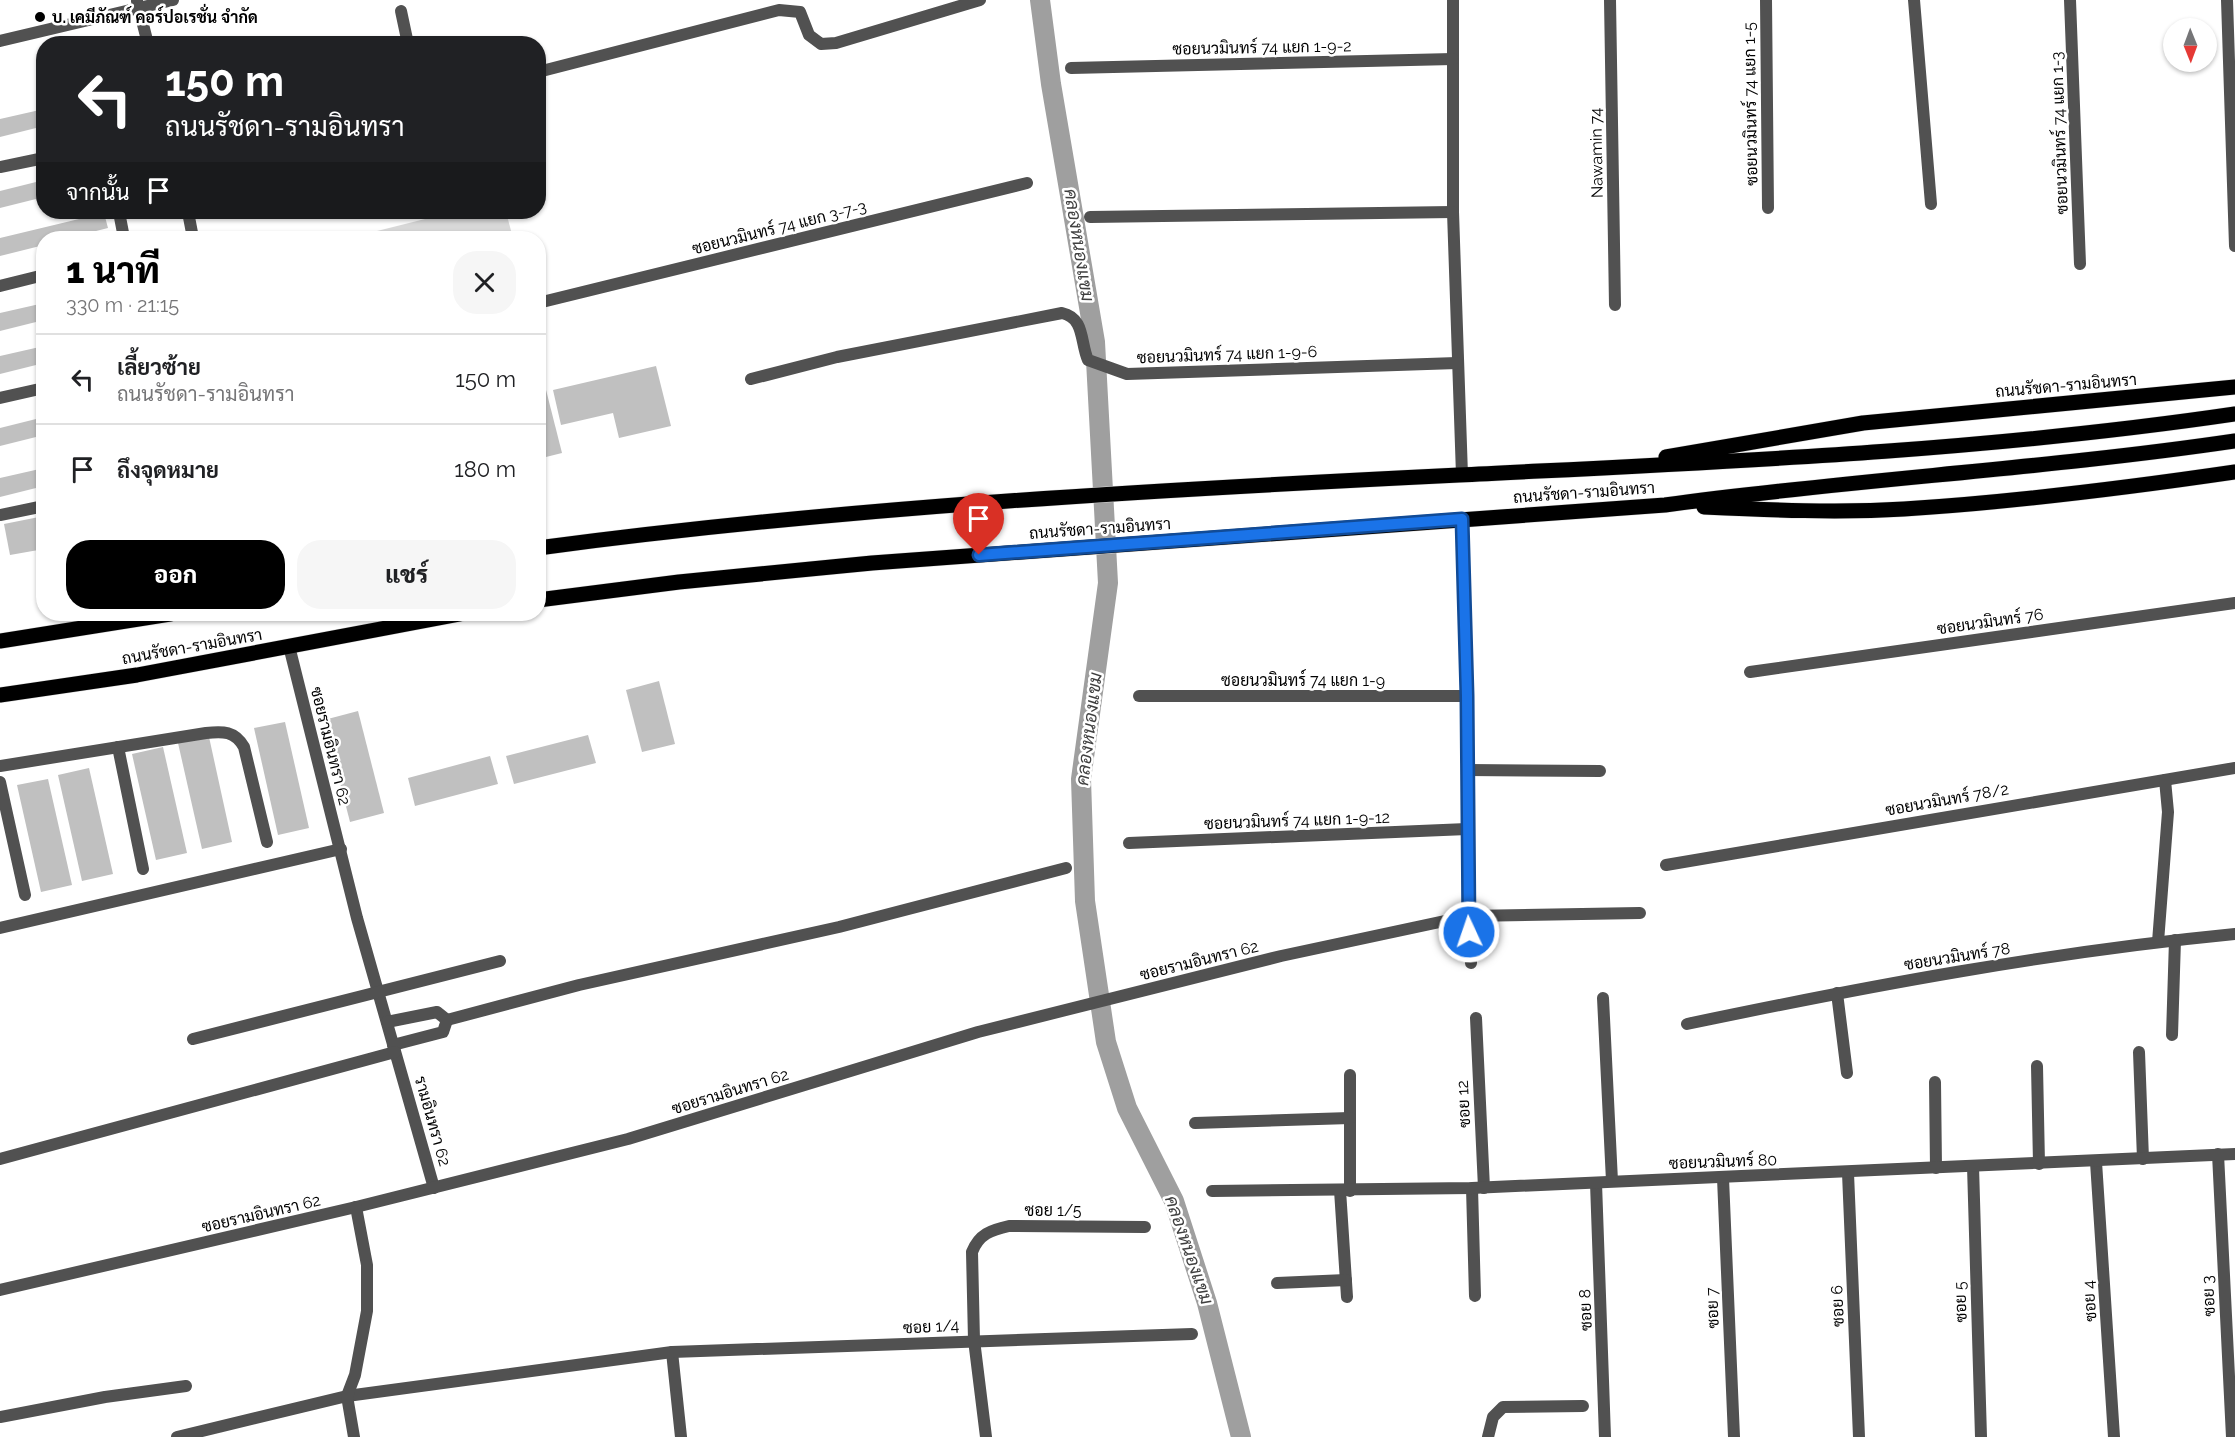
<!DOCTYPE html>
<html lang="th">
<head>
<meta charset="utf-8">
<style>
	:root { --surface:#fff; --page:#f6f6f6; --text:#202124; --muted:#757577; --line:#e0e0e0; --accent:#000 }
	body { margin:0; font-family:Raleway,Sarabun,sans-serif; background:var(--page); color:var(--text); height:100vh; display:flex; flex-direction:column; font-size:22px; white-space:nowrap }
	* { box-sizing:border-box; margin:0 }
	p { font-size:20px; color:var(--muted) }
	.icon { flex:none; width:33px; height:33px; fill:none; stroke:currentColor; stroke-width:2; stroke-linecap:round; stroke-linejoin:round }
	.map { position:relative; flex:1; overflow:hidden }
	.drawer { position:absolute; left:36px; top:231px; width:510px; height:390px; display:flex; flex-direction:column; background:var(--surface); border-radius:24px; box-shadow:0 2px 4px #0004 }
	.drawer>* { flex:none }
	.banner { position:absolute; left:36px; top:36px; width:510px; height:183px; border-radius:24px; box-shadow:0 2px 4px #0004; background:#202124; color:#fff; overflow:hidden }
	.needle { width:39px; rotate:179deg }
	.tools { position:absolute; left:2163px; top:18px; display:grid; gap:12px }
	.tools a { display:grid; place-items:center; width:54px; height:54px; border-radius:50%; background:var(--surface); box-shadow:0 2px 4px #0004; font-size:30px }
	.pin { position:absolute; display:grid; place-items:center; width:51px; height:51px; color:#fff; margin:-62px -26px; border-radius:50% 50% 50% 0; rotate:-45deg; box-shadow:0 0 6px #0007 }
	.pin .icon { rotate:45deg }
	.me { position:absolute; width:66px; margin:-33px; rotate:357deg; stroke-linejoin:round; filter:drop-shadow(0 0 4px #0008) }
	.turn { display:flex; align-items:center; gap:21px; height:126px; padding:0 30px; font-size:27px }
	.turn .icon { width:78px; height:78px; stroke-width:2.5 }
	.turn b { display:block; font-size:42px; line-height:51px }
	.then { display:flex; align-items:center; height:57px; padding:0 30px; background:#0003; gap:12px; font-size:22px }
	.round { display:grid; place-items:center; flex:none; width:63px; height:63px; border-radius:24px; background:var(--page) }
	.head { display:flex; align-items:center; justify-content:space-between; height:102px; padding:0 30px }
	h1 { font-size:36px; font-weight:800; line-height:45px; color:var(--accent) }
	.primary-button { display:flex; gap:12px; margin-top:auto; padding:12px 30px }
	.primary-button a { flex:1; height:69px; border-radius:24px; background:var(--accent); color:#fff; font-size:24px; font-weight:800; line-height:69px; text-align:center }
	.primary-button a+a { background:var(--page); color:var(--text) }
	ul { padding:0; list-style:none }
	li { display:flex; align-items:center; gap:18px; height:90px; padding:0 30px; border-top:2px solid var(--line) }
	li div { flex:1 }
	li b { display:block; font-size:22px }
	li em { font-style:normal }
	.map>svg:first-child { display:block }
</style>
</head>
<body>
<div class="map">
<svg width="2235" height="1437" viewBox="0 0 2235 1437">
	<rect width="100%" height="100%" fill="#fff"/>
	<polygon fill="#d8d8d8" points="453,212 506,212 513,238 375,238 373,232"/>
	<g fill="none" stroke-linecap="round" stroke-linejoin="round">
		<polyline stroke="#9f9f9f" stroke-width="20" points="1040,0 1051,84 1095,342 1108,583 1081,779 1085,901 1106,1042 1127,1108 1174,1201 1207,1303 1241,1437"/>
	</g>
	<g fill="#c0c0c0">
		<polygon points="44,109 44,126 0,137 0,119"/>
		<polygon points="44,180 44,197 0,208 0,191"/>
		<polygon points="104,213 108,228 68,238 44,238 44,245 0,256 0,238"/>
		<polygon points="44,303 44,320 0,331 0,313"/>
		<polygon points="44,346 44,363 0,374 0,356"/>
		<polygon points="656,366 671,426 619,438 613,413 561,425 553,390"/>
		<polygon points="544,382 562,453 538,459 538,383"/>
		<polygon points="44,417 44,435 0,446 0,428"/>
		<polygon points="44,468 44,486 0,497 0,478"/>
		<polygon points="44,516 44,549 10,555 4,524"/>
		<polygon points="659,681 675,744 642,752 626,690"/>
		<polygon points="358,711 384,813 350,822 324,720"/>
		<polygon points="285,722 309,828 278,835 254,728"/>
		<polygon points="588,735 596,763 514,784 506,756"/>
		<polygon points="209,737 232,842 202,849 178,743"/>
		<polygon points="163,747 187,853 156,860 132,754"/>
		<polygon points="490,756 498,784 415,806 408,778"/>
		<polygon points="89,768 113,874 82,881 58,775"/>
		<polygon points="48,779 72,885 41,892 17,785"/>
	</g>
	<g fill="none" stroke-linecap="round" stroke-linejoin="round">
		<defs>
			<g id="primary">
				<polyline points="1666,457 1863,423 2235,387"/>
				<path d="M 1704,507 C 1770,510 1838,513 1904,509 C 2015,502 2126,488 2235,472"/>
				<path d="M 538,548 C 844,507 1152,490 1459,475 C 1719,462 1978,452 2235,414"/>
				<path d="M 538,600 L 679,582 L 872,563 L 1665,505 C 1854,479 2046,469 2235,441"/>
				<polyline points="0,641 170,614"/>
				<polyline points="0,695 137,675 460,614"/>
			</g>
		</defs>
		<use href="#primary" stroke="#dbdbdb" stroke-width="16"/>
		<g stroke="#515151" stroke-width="12">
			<polyline points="1453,0 1453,212 1462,475"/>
			<polyline points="1610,0 1615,305"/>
			<polyline points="1766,0 1768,208"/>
			<polyline points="1914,0 1931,204"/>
			<polyline points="2070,0 2080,264"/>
			<polyline points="2227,0 2235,246"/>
			<polyline points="137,1 148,44"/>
			<polyline points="401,11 408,44"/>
			<polyline points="0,41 173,0"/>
			<polyline points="1071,68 1453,59"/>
			<polyline points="538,72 779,10 800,12 809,35 821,44 836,43 980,0"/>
			<polyline points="0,167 44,158"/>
			<polyline points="119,212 124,238"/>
			<polyline points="188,212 193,238"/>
			<polyline points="1090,217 1453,212"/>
			<polyline points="0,286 44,275"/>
			<polyline points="538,303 1027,183"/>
			<path d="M 751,379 L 837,357 L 1062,313 C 1085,318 1080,342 1088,360 L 1127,374 L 1457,363"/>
			<polyline points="0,398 44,388"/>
			<polyline points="0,515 44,506"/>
			<polyline points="1462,519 1467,696 1468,916 1471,963"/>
			<polyline points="289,646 357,918 434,1188"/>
			<polyline points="1750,672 2235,603"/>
			<polyline points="1139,696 1467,696"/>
			<polyline points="118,747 143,869"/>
			<path d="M 0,766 L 206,733 C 223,731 235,731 244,747 L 267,842"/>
			<polyline points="1467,770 1600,771"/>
			<polyline points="0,782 25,895"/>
			<polyline points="1129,843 1467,829"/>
			<polyline points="1666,865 2235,768"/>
			<polyline points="0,928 341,849"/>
			<polyline points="2158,942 2168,812 2165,780"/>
			<polyline points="1837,993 1847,1073"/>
			<polyline points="1603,998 1612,1181"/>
			<polyline points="1476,1018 1484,1188"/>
			<polyline points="447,1020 579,985 839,927 1066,868"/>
			<polyline points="387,1022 437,1012 447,1020"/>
			<path d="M 1687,1024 C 1868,986 2050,952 2235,934"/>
			<polyline points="2172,1035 2175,940"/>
			<polyline points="193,1039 500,961"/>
			<polyline points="393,1045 443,1032 447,1020"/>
			<polyline points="2139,1052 2143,1159"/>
			<polyline points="2037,1066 2039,1164"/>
			<polyline points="1350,1075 1350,1191"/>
			<polyline points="1935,1082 1936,1168"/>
			<polyline points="1195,1123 1350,1118"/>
			<polyline points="2218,1154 2232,1437"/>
			<polyline points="0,1159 395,1052"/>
			<polyline points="2096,1162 2114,1437"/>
			<polyline points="1973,1166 1981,1437"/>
			<polyline points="1848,1173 1859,1437"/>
			<polyline points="1723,1178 1734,1437"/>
			<polyline points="1596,1183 1605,1437"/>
			<polyline points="1472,1188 1475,1296"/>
			<polyline points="1340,1190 1347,1297"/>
			<polyline points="1212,1191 1472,1188 2235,1154"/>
			<polyline points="1277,1283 1346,1280"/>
			<polyline points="0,1290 356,1207 628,1139 978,1032 1281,956 1468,916 1640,913"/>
			<polyline points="672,1352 681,1437"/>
			<polyline points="0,1417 105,1397 186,1386"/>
			<polyline points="177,1437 347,1396 672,1352 1192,1334"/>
			<polyline points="354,1437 347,1396 355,1375 367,1311 367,1265 356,1207"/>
			<path d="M 986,1437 L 974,1340 L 972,1252 C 979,1234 991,1230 1009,1226 L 1145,1227"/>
			<polyline points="1488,1437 1493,1417 1503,1407 1583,1406"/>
		</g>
		<use href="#primary" stroke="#000" stroke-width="15"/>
	</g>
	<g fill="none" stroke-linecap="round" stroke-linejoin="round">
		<defs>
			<polyline id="route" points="979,555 1462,519 1467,696 1469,932"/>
		</defs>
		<use href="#route" stroke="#114b97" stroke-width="15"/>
		<use href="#route" stroke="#1a73e8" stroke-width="10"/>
	</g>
	<circle fill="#000" stroke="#fff" stroke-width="2" cx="40" cy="17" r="6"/>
	<g text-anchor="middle" stroke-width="5" stroke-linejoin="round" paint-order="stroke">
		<g font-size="16" font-weight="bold" fill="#000" stroke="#fff" text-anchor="start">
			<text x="52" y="23">บ. เคมีภัณฑ์ คอร์ปอเรชั่น จำกัด</text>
		</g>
		<g font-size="16" fill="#000" stroke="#fff">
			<text transform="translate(1262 47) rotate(-1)" y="6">ซอยนวมินทร์ 74 แยก 1-9-2</text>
			<text transform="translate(1750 104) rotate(-91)" y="6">ซอยนวมินทร์ 74 แยก 1-5</text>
			<text transform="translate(2059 133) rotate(-92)" y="6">ซอยนวมินทร์ 74 แยก 1-3</text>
			<text transform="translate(1596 153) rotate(-91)" y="6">Nawamin 74</text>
			<text transform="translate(779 227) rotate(-14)" y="6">ซอยนวมินทร์ 74 แยก 3-7-3</text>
			<text transform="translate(1227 354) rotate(-2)" y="6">ซอยนวมินทร์ 74 แยก 1-9-6</text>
			<text transform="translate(2066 385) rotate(-5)" y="6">ถนนรัชดา-รามอินทรา</text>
			<text transform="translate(1584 492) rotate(-4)" y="6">ถนนรัชดา-รามอินทรา</text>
			<text transform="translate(1100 528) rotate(-4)" y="6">ถนนรัชดา-รามอินทรา</text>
			<text transform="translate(1990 621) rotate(-8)" y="6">ซอยนวมินทร์ 76</text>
			<text transform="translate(192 646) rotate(-10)" y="6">ถนนรัชดา-รามอินทรา</text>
			<text x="1303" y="686">ซอยนวมินทร์ 74 แยก 1-9</text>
			<text transform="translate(331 746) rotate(76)" y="6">ซอยรามอินทรา 62</text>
			<text transform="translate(1947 799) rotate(-10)" y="6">ซอยนวมินทร์ 78/2</text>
			<text transform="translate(1297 820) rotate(-2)" y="6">ซอยนวมินทร์ 74 แยก 1-9-12</text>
			<text transform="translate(1957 956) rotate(-9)" y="6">ซอยนวมินทร์ 78</text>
			<text transform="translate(1199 960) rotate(-14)" y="6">ซอยรามอินทรา 62</text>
			<text transform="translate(730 1091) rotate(-17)" y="6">ซอยรามอินทรา 62</text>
			<text transform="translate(1463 1104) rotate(-93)" y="6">ซอย 12</text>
			<text transform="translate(433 1121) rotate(74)" y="6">รามอินทรา 62</text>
			<text transform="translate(1723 1161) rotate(-2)" y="6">ซอยนวมินทร์ 80</text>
			<text x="1053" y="1216">ซอย 1/5</text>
			<text transform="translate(261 1213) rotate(-13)" y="6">ซอยรามอินทรา 62</text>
			<text transform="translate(2208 1296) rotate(-93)" y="6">ซอย 3</text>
			<text transform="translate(2089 1301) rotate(-94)" y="6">ซอย 4</text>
			<text transform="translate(1960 1302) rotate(-92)" y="6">ซอย 5</text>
			<text transform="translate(1837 1306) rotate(-92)" y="6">ซอย 6</text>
			<text transform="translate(1712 1308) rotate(-92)" y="6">ซอย 7</text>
			<text transform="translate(1585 1310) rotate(-92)" y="6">ซอย 8</text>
			<text transform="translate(931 1326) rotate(-3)" y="6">ซอย 1/4</text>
		</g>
		<g font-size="18" font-style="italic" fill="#404040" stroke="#fff">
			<text transform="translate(1079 245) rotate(81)" y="6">คลองหนองแขม</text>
			<text transform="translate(1089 729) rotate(-83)" y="6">คลองหนองแขม</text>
			<text transform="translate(1189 1250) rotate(71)" y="6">คลองหนองแขม</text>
		</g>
	</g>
</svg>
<div class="tools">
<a><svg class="needle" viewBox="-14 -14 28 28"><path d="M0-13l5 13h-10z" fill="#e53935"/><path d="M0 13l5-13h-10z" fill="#757577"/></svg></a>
</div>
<div class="pin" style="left:979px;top:555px;background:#d93025"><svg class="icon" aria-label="arrive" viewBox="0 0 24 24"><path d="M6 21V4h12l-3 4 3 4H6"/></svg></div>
<svg class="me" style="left:1469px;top:932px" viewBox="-20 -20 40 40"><circle r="17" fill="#1a73e8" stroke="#fff" stroke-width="3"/><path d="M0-11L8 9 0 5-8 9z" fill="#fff"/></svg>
<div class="banner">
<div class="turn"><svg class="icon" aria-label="left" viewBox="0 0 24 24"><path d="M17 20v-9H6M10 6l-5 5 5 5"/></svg><div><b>150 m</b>ถนนรัชดา-รามอินทรา</div></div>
<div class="then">จากนั้น<svg class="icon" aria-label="arrive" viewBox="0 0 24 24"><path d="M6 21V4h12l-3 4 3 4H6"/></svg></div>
</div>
<section class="drawer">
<div class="head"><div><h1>1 นาที</h1><p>330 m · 21:15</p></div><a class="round"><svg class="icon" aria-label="close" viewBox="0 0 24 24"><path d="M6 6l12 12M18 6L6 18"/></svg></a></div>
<ul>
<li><svg class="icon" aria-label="left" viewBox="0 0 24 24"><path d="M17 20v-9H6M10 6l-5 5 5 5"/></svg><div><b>เลี้ยวซ้าย</b><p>ถนนรัชดา-รามอินทรา</p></div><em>150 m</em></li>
<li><svg class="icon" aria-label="arrive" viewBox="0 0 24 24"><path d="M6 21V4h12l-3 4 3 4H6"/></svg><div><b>ถึงจุดหมาย</b></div><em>180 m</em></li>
</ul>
<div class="primary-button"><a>ออก</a><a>แชร์</a></div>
</section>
</div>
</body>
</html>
